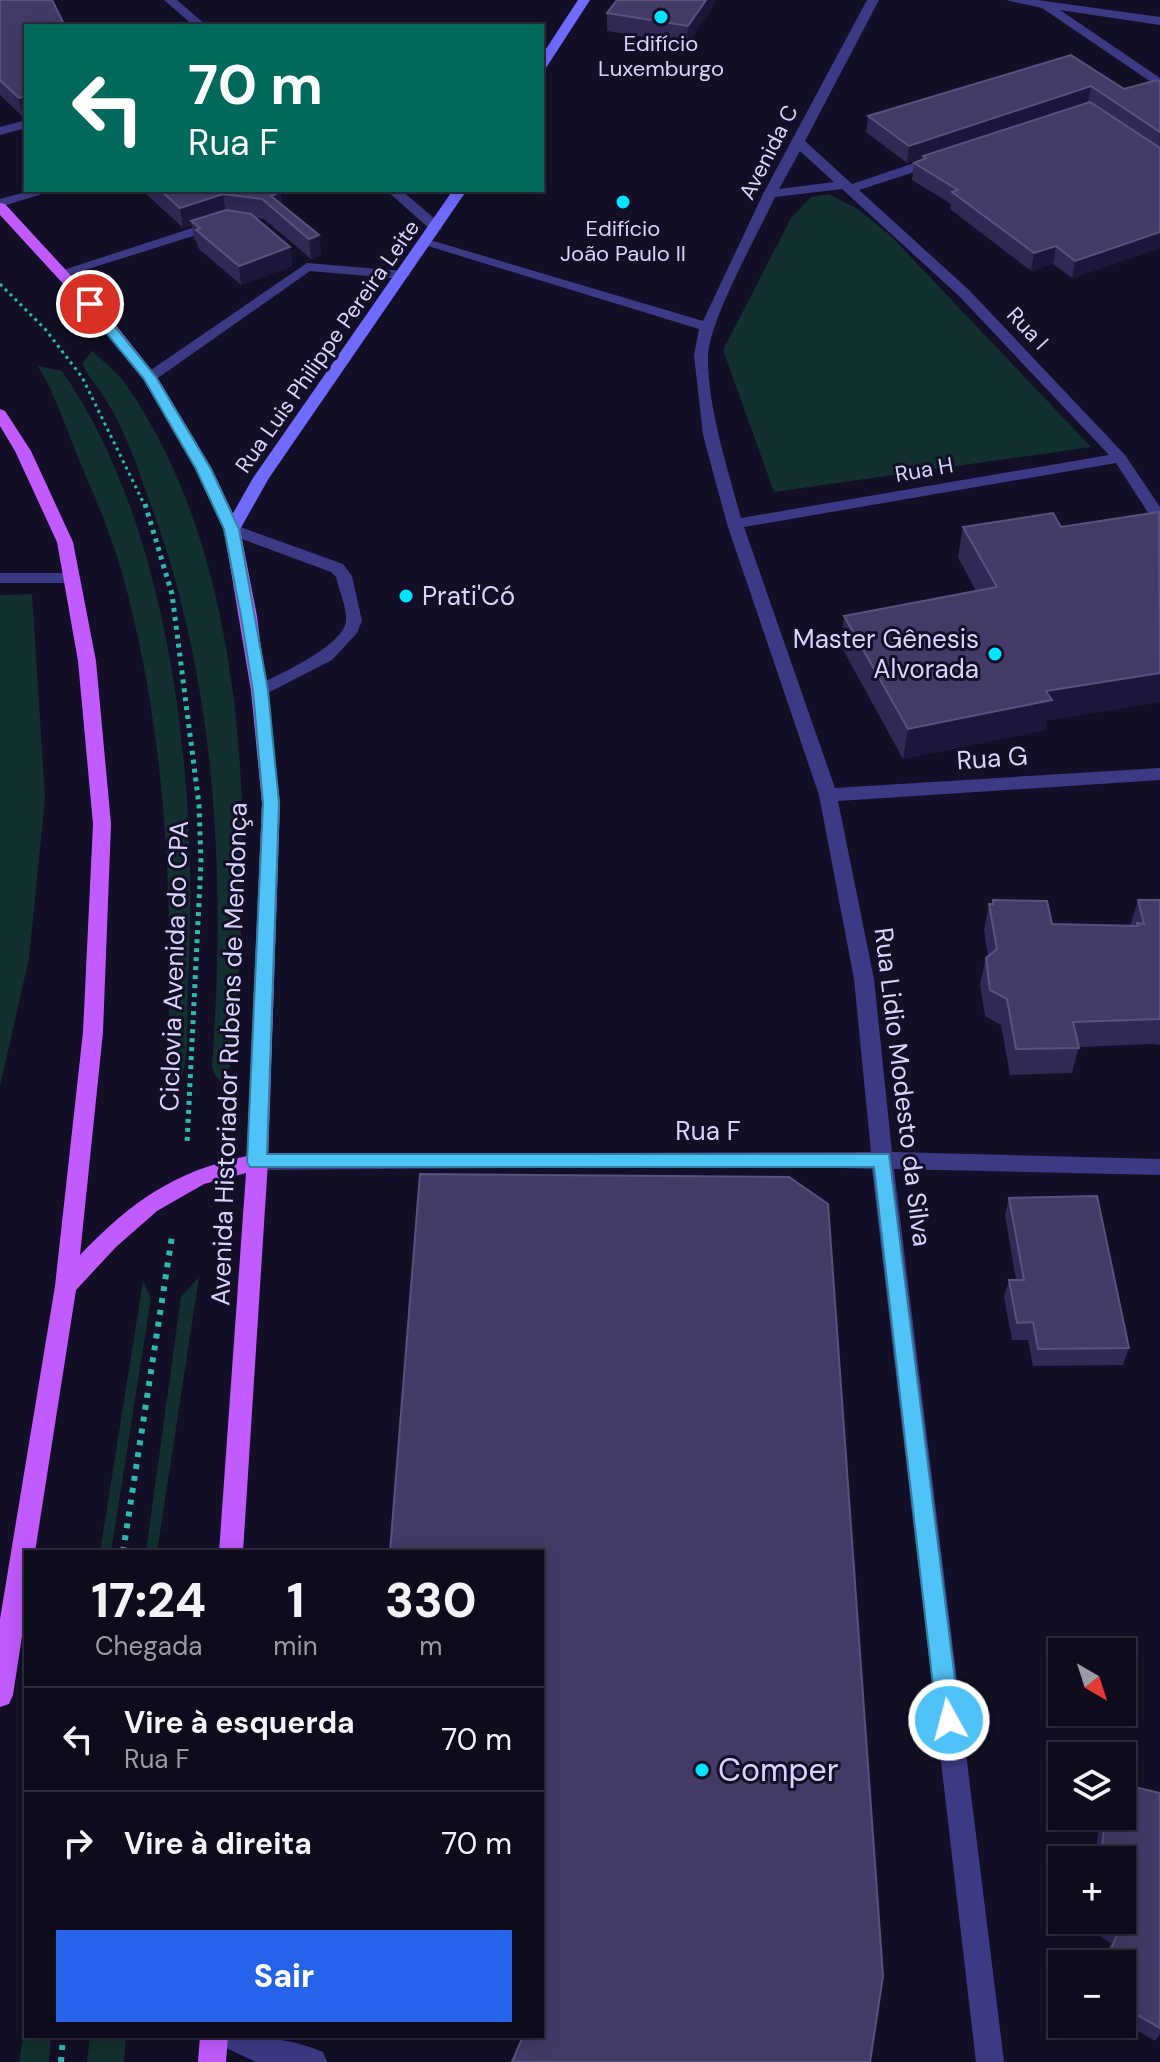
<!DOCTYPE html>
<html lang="pt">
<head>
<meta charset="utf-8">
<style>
	:root { --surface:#0e0b1c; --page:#1c1929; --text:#f1f3f6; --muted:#9b9ba3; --line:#2e2b3b; --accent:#2563eb }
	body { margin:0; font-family:"DM Sans",sans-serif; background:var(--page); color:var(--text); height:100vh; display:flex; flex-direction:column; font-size:30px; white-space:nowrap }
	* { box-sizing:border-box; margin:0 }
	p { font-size:26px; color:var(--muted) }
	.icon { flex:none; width:44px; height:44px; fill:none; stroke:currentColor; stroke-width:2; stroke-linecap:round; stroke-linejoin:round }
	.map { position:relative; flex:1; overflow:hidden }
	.sheet { position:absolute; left:24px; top:1550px; width:520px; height:488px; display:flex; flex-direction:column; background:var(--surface); border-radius:0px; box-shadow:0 4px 20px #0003,0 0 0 2px var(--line) }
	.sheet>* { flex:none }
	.guide { position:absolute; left:24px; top:24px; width:520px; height:168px; border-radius:0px; box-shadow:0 4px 20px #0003,0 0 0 2px var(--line); background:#00695c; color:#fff; overflow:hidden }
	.needle { width:52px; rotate:141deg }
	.tools { position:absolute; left:1048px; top:1638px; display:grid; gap:16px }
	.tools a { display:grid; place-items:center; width:88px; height:88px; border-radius:0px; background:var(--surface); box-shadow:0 4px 20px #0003,0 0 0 2px var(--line); font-size:40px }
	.pin { position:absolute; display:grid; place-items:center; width:68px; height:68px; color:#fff; margin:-34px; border:4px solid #fff; border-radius:50%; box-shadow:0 2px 8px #0007 }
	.me { position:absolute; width:88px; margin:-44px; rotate:353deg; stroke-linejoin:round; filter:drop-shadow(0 0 6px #0008) }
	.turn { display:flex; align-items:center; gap:28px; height:168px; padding:0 32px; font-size:36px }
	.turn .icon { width:104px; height:104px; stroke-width:2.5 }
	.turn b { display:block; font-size:56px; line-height:68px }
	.eta { display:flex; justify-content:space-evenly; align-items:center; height:136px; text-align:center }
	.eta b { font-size:48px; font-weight:800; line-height:56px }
	.button { display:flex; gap:16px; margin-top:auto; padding:16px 32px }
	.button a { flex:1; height:92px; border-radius:0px; background:var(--accent); color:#fff; font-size:32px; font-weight:800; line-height:92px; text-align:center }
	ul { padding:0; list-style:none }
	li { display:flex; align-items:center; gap:24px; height:104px; padding:0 32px; border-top:2px solid var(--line) }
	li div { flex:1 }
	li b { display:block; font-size:30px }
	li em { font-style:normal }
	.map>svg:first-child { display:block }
</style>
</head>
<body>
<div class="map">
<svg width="1160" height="2062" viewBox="0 0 1160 2062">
	<rect width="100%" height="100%" fill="#130f26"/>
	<g fill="#12302f">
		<polygon points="829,194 858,209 891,236 1091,447 774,492 723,350 791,218 811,197"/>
		<path d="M 92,351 C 104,362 118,373 127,386 C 257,574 256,869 227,1088 L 215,1075 L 212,1067 C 226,877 217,680 149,500 C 138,468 126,434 109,405 C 101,391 90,379 82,364 Z"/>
		<path d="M 38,366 L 62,371 C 173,530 199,790 188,981 C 187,1003 189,1053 183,1072 C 180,1079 172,1084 167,1089 C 174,917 169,741 122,573 C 111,534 95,497 79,460 C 66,428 56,396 38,366 Z"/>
		<polygon points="32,594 45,798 29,958 0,1086 0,595"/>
		<polygon points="199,1277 157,1552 146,1552 181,1297"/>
		<polygon points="143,1281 151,1298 111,1552 100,1552"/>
		<polygon points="26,2021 26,2036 51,2036 49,2062 19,2062"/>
		<polygon points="90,2036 126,2036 124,2062 87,2062"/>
	</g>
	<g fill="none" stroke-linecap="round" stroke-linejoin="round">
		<polyline stroke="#2fb8b0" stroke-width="3" stroke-dasharray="3 4" stroke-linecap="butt" points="0,284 45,329 82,377 145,506"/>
		<polyline stroke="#2fb8b0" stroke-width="5" stroke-dasharray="4 5" stroke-linecap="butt" points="145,504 172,594 199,805 201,862 187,1143"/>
		<g stroke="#2fb8b0" stroke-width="6" stroke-dasharray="5 7" stroke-linecap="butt">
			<polyline points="123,1552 172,1236"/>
			<polyline points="61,2062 63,2036"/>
		</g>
		<g fill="#3d3a85" fill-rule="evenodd">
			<polygon points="164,0 177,0 207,26 194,26"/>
			<polygon points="26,120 26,128 0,135 0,127"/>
			<polygon points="33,190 55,190 0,207 0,199"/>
			<polygon points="386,190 401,190 441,224 441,230 431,230"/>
			<polygon points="220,219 227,223 225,226 66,276 61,277 54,273"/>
			<polygon points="307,263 403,271 410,275 403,279 310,271 155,380 145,380 145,374"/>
			<path d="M 232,524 L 343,564 L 352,576 L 362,621 L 357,633 L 332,660 L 260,697 L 254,695 L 251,691 L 254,687 C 275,676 343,647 346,621 C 347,608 339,590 336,577 L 331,572 L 226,533 L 226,525 Z"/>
			<path d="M 218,2036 C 253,2036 290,2038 323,2052 L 327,2062 L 256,2062 L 222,2046 Z"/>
		</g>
		<g fill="#3d3a85" fill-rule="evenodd">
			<path d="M 867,0 L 879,0 L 805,141 L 852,184 L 935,156 L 945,156 L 945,162 L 859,190 L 969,290 L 1125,455 L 1160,507 L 1160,524 L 1154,522 L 1116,463 L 744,527 L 835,788 L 1160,768 L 1160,780 L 838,801 L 874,979 L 892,1152 L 1160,1159 L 1160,1175 L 894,1169 L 1004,2062 L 976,2062 L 872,1169 L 781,1166 L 257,1170 L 250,1168 L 246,1162 L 250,1156 L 257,1154 L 871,1152 L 854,979 L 819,795 L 727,524 L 703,435 L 694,355 L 699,329 L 418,243 L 430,240 L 703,321 L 763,194 ZM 800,151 L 834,182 L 779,189 ZM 842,189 L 959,296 L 1109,455 L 741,518 C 728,470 707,405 708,356 C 709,320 758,234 775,197 Z"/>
			<polygon points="1006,0 1037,0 1160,17 1160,25 1060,10 1160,78 1160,88 1042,8"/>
			<polygon points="0,573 73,573 81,578 73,583 0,583"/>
		</g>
		<g fill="#6f6bff" fill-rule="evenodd">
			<polygon points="578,0 590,0 546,68 542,69 542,55"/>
			<polygon points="453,190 467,190 269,478 238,533 226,533 224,529 253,478"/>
		</g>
		<g fill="#c25bff" fill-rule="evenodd">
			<path d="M 0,203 L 5,204 L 111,319 L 157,377 L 212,469 L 240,529 L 257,616 L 280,803 L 268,1162 L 243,1552 L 219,1552 L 246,1173 L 204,1184 L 157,1211 L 116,1247 L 76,1290 L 35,1552 L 26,1552 L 26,1610 L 13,1695 L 9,1704 L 0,1707 L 0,1619 L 55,1286 L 83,1032 L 93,824 L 78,661 L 57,542 L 15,451 L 0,426 L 0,409 L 5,411 L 31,451 L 73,542 L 96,661 L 111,824 L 103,1032 L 80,1255 C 131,1202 174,1171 247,1156 L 262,803 L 251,691 L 224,529 L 196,469 L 144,379 L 101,325 L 0,215 Z"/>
			<polygon points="200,2036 228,2036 226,2062 198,2062"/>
		</g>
	</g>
	<g fill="#312854">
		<polygon points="0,0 23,117 0,95"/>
		<polygon points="617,0 717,0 687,44 607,31 607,13"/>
		<polygon points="1071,55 1124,89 1160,82 1160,248 1072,278 1053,264 1031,271 950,209 951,204 912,180 914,163 923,160 923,158 907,163 866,132 868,116"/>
		<polygon points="142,190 278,190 280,192 282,204 319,235 321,255 311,259 264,219 256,218 290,247 292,266 241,285 198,248 197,242 194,239 192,225 183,228"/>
		<polygon points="1160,513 1160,702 1047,720 1045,730 903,759 841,646 844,616 976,591 958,557 963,527 1061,527"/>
		<polygon points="993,900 1052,924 1130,926 1138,900 1160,900 1160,1047 1160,1045 1153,1044 1079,1047 1072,1073 1010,1075 1001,1025 985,1016 980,984 986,958 988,956 984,930 989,904 992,904"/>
		<polygon points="1009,1198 1129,1348 1123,1365 1033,1366 1028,1340 1012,1340 1004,1297 1009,1280 1016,1280 1005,1215"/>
		<polygon points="1160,1793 1160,2034 1155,2041 1122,2022 1122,1964 1102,1964 1111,1943 1089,1930 1090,1920 1122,1920 1122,1860 1095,1860 1100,1816 1122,1816"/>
	</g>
	<g fill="#1d163a">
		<polygon points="706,0 717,0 687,44 688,26"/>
		<polygon points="1091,86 1088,103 923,156 923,158 907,163 909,146"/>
		<polygon points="26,96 26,116 23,117 19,98"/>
		<polygon points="280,192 282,212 271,196"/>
		<polygon points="223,194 226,214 191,221 192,225 183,228 180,208"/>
		<polygon points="1160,232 1160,248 1072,278 1075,261"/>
		<polygon points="319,235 321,255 311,259 309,239"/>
		<polygon points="1056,246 1053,264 1031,271 1034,253"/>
		<polygon points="290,247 292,266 241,285 239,266"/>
		<polygon points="1160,673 1160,702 1047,720 1045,730 903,759 908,729 1046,691"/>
	</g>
	<g fill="#433a66" stroke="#5a527e" stroke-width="2">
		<polygon points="0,0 52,0 65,26 26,26 26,96 19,98 0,80"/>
		<polygon points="617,0 706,0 688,26 607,13"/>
		<polygon points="1071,55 1124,89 1157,80 1160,82 1160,132 1091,86 909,146 868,116"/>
		<polygon points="1090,102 1160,148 1160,232 1075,261 1056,246 1034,253 952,192 958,190 914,163 926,158 923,156"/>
		<polygon points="160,190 278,190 280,192 271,196 319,235 309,239 262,199 223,194 180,208"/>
		<polygon points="226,210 251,214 290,247 239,266 196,230 200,228 191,221"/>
		<polygon points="1159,512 1160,673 1046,691 1052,700 908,729 844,616 997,587 963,527 1053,513 1061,527"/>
		<polygon points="993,900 1047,901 1052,924 1138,926 1137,923 1144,924 1138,900 1160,900 1160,1019 1073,1022 1079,1048 1016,1049 1007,999 990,990 986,958 997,949 989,904 993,904"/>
		<polygon points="420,1174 789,1177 828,1204 883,1976 870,2062 512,2062 523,2036 542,2036 542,1552 390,1552"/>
		<polygon points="1097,1196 1129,1348 1038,1349 1033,1322 1017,1323 1009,1280 1024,1280 1009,1198"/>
		<polygon points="1122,1784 1160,1793 1160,2028 1122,2006 1122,1964 1104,1964 1119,1931 1099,1920 1122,1920 1122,1860 1101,1860 1105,1816 1122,1816"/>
	</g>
	<polygon fill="#4fc3f7" stroke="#337fa1" stroke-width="2" points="85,302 95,302 156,377 211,469 239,529 268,691 279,803 267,1154 889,1154 960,1720 957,1728 949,1731 941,1728 937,1720 874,1167 250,1167 247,1162 263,803 253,691 241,616 224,529 196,469 144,379 85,307"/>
	<g fill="#00e5ff" stroke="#130f26" stroke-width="3">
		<circle cx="661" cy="17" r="8"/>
		<circle cx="623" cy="202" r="8"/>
		<circle cx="406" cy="596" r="8"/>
		<circle cx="995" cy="654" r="8"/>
		<circle cx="702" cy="1770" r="8"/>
	</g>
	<g text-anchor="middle" stroke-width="6" stroke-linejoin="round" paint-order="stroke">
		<g font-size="22" fill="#d9d4ff" stroke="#130f26">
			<text x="661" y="51">Edifício<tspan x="661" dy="25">Luxemburgo</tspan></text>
			<text x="623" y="236">Edifício<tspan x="623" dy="25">João Paulo II</tspan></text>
		</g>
		<g font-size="22" fill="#d9d4ff" stroke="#130f26">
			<text transform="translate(768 152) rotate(-63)" y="8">Avenida C</text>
			<text transform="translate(1028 328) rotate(47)" y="8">Rua I</text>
			<text transform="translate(327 346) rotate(-55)" y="8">Rua Luis Philippe Pereira Leite</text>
			<text transform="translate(924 469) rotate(-10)" y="8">Rua H</text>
		</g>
		<g font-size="26" fill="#d9d4ff" stroke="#130f26" text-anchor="start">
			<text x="422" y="605">Prati'Có</text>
			<text x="979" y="648" text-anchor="end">Master Gênesis<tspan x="979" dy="30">Alvorada</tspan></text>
		</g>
		<g font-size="26" fill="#d9d4ff" stroke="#130f26">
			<text transform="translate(992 758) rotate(-4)" y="9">Rua G</text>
			<text transform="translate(174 966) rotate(-88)" y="9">Ciclovia Avenida do CPA</text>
			<text transform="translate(229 1054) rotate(-88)" y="9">Avenida Historiador Rubens de Mendonça</text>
			<text transform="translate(903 1087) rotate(83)" y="9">Rua Lidio Modesto da Silva</text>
			<text x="708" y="1140">Rua F</text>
		</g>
		<g font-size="32" fill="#d9d4ff" stroke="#130f26" text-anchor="start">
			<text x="718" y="1781">Comper</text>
		</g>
	</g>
</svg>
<div class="tools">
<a><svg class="needle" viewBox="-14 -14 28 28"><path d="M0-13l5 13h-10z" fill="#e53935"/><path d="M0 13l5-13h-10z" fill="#9b9ba3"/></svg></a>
<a><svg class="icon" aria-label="layers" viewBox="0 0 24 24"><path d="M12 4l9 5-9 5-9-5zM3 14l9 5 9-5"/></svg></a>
<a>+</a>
<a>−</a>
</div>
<div class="pin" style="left:90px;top:304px;background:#d93025"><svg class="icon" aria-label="arrive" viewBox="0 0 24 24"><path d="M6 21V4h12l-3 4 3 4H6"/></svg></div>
<svg class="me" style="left:949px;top:1720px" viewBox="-20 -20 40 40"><circle r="17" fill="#4fc3f7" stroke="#fff" stroke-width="3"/><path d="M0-11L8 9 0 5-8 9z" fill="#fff"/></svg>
<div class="guide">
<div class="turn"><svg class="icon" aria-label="left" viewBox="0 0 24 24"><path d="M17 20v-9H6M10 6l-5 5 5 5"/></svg><div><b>70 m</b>Rua F</div></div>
</div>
<section class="sheet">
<div class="eta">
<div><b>17:24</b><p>Chegada</p></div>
<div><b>1</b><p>min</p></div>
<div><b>330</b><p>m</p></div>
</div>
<ul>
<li><svg class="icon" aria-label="left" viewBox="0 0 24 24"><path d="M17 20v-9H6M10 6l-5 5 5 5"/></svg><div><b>Vire à esquerda</b><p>Rua F</p></div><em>70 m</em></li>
<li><svg class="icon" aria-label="right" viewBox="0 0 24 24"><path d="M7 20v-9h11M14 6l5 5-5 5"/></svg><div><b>Vire à direita</b></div><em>70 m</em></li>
</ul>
<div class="button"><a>Sair</a></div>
</section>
</div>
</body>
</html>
